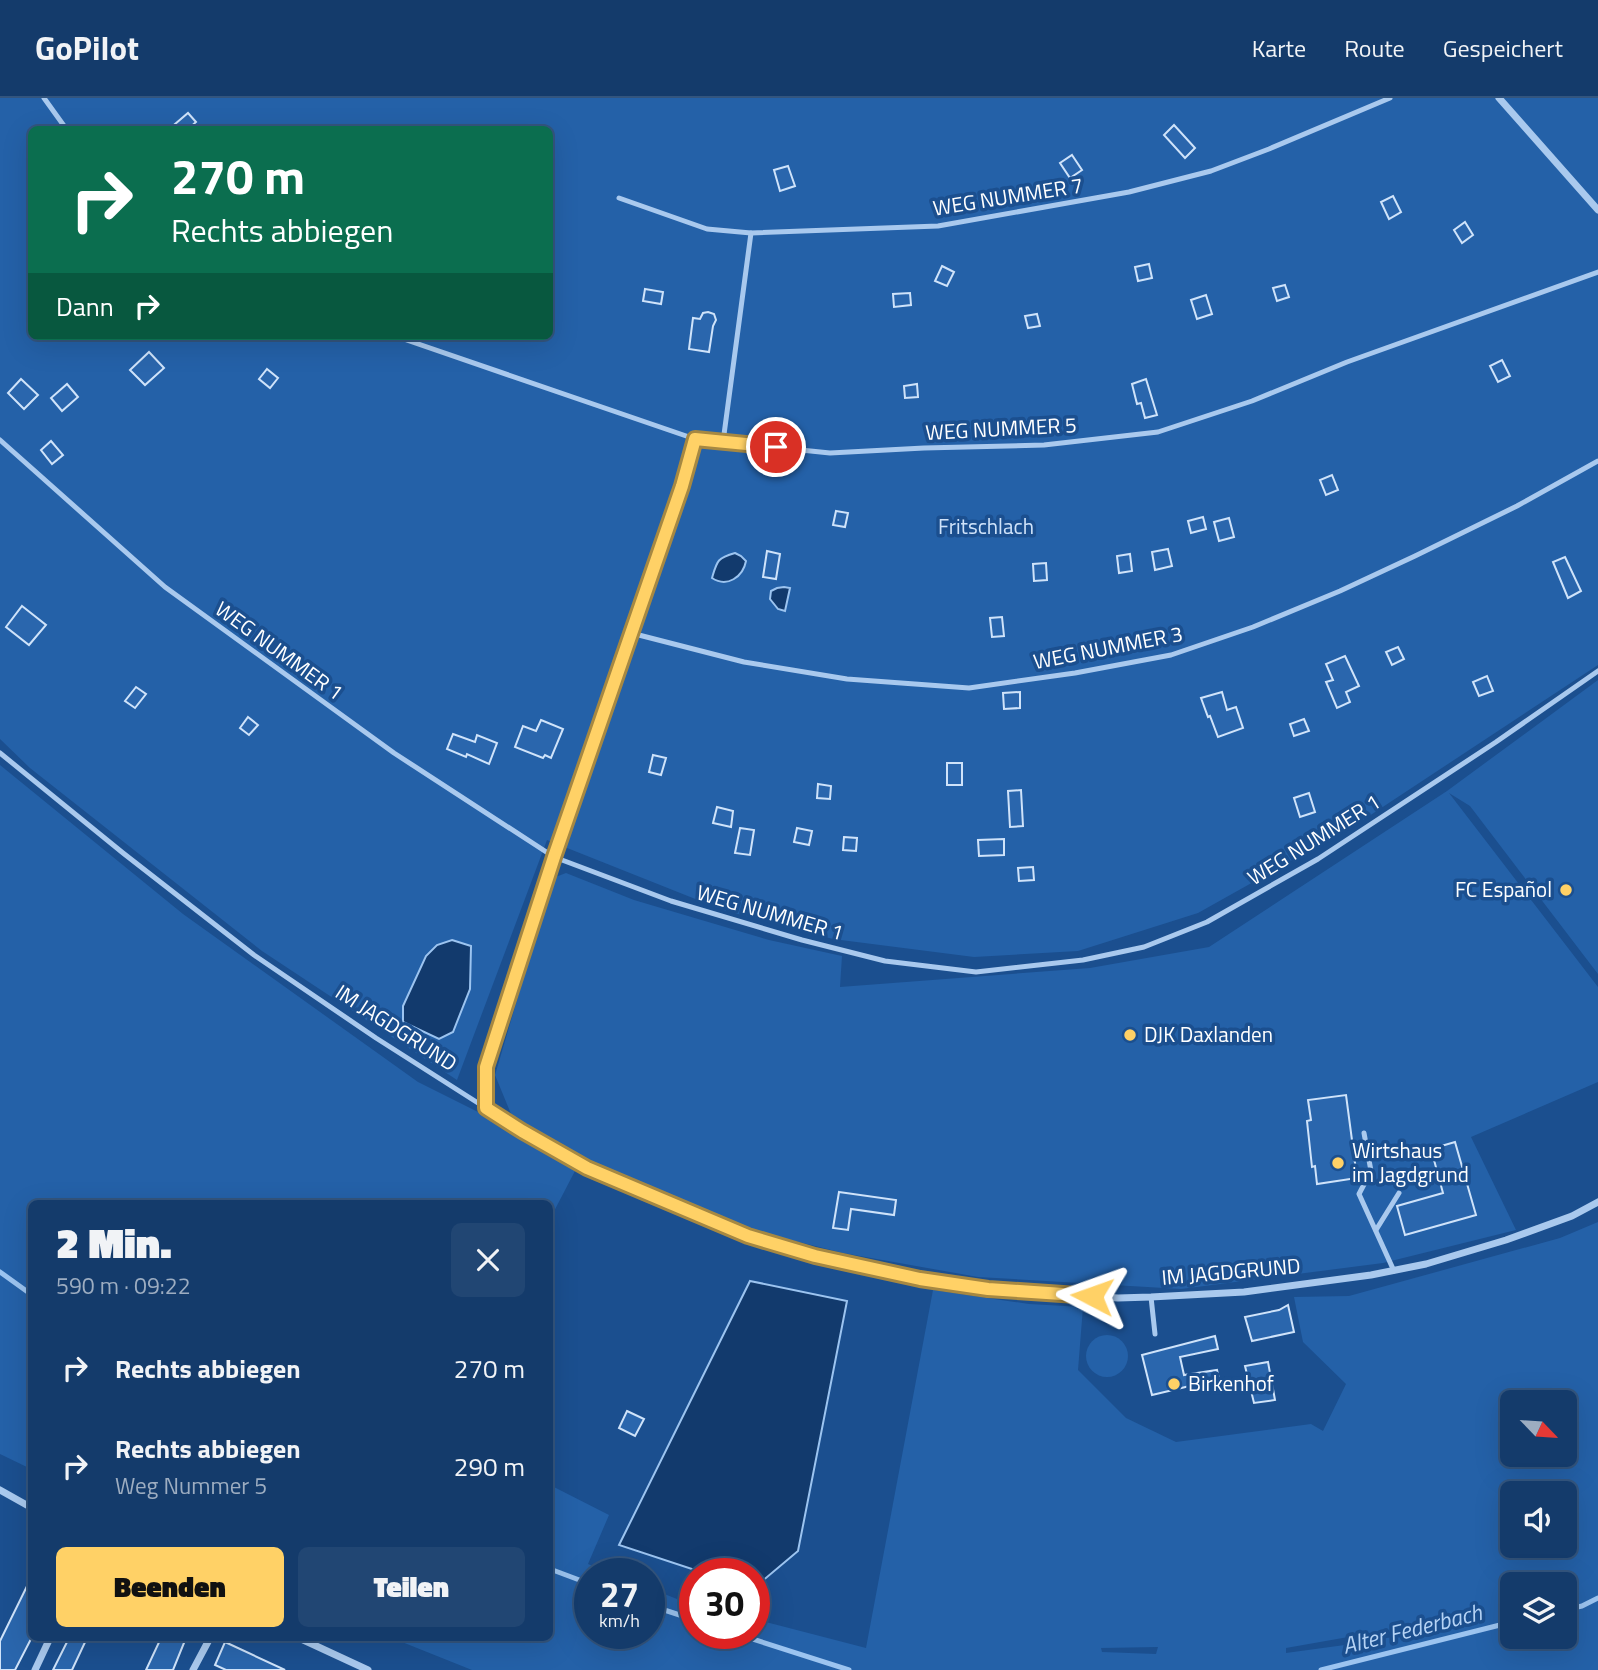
<!DOCTYPE html>
<html lang="de">
<head>
<meta charset="utf-8">
<style>
	:root { --surface:#143b6b; --page:#214673; --text:#f1f3f6; --muted:#9dadc1; --line:#33557e; --accent:#ffd166 }
	body { margin:0; font-family:"Titillium Web",sans-serif; background:var(--page); color:var(--text); height:100vh; display:flex; flex-direction:column; font-size:26px; white-space:nowrap }
	* { box-sizing:border-box; margin:0 }
	p { font-size:23px; color:var(--muted) }
	.icon { flex:none; width:38px; height:38px; fill:none; stroke:currentColor; stroke-width:2; stroke-linecap:round; stroke-linejoin:round }
	.map { position:relative; flex:1; overflow:hidden }
	.details { position:absolute; left:28px; top:1102px; width:525px; height:441px; display:flex; flex-direction:column; background:var(--surface); border-radius:10px; box-shadow:0 7px 28px #0002,0 0 0 2px var(--line) }
	.details>* { flex:none }
	.hud { position:absolute; left:28px; top:28px; width:525px; height:214px; border-radius:10px; box-shadow:0 7px 28px #0002,0 0 0 2px var(--line); background:#0b6e4f; color:#fff; overflow:hidden }
	.needle { width:46px; rotate:115deg }
	.tools { position:absolute; left:1500px; top:1292px; display:grid; gap:14px }
	.tools a { display:grid; place-items:center; width:77px; height:77px; border-radius:10px; background:var(--surface); box-shadow:0 7px 28px #0002,0 0 0 2px var(--line); font-size:35px }
	.speed { position:absolute; left:574px; top:1460px; display:flex; gap:14px; font-size:35px; font-weight:700; text-align:center }
	.speed>* { display:grid; place-content:center; width:91px; height:91px; border-radius:50%; background:var(--surface); box-shadow:0 7px 28px #0002,0 0 0 2px var(--line); line-height:1 }
	.speed small { font-size:18px; font-weight:400 }
	.speed .limit { border:10px solid #d22; background:#fff; color:#111 }
	.pin { position:absolute; display:grid; place-items:center; width:60px; height:60px; color:#fff; margin:-30px; border:4px solid #fff; border-radius:50%; box-shadow:0 2px 7px #0007 }
	.me { position:absolute; width:77px; margin:-38px; rotate:274deg; stroke-linejoin:round; filter:drop-shadow(0 0 5px #0008) }
	.turn { display:flex; align-items:center; gap:24px; height:147px; padding:0 28px; font-size:32px }
	.turn .icon { width:91px; height:91px; stroke-width:2.5 }
	.turn b { display:block; font-size:49px; line-height:60px }
	.then { display:flex; align-items:center; height:66px; padding:0 28px; background:#0003; gap:14px; font-size:26px }
	.round { display:grid; place-items:center; flex:none; width:74px; height:74px; border-radius:10px; background:var(--page) }
	.head { display:flex; align-items:center; justify-content:space-between; height:119px; padding:0 28px }
	h1 { font-size:42px; font-weight:800; line-height:52px }
	.button { display:flex; gap:14px; margin-top:auto; padding:14px 28px }
	.button a { flex:1; height:80px; border-radius:10px; background:var(--accent); color:#111; font-size:28px; font-weight:800; line-height:80px; text-align:center }
	.button a+a { background:var(--page); color:var(--text) }
	ul { padding:0; list-style:none }
	li { display:flex; align-items:center; gap:21px; height:98px; padding:0 28px }
	li div { flex:1 }
	li b { display:block; font-size:26px }
	li em { font-style:normal }
	header { display:flex; align-items:center; gap:42px; box-sizing:border-box; height:98px; padding:0 35px; background:var(--surface); border-bottom:2px solid var(--line) }
	header strong { font-size:33px }
	nav { display:flex; gap:38px; margin-inline-start:auto; font-size:24px }
	.map>svg:first-child { display:block }
</style>
</head>
<body>
<header>
<strong>GoPilot</strong>
<nav><a>Karte</a><a>Route</a><a>Gespeichert</a></nav>
</header>
<div class="map">
<svg width="1598" height="1572" viewBox="0 0 1598 1572">
	<rect width="100%" height="100%" fill="#1b4f8f"/>
	<g fill="#2461a8" fill-rule="evenodd">
		<path d="M 0,0 L 1598,0 L 1598,567 L 1360,724 L 1198,815 L 1078,853 L 974,859 L 833,841 L 723,812 L 547,742 L 457,982 L 262,853 L 30,670 L 0,641 ZM 32,32 L 550,32 L 550,238 L 32,238 Z"/>
		<polygon points="1598,582 1598,876 1470,708 1449,695 1598,889 1598,984 1471,1039 1516,1132 1383,1165 1181,1191 978,1179 843,1155 751,1132 589,1064 539,1037 511,1016 495,977 553,780 566,775 634,802 769,842 842,858 840,889 1090,870 1209,849 1447,693"/>
		<polygon points="0,667 183,816 418,984 478,1014 576,1071 550,1121 550,1106 32,1106 31,1371 0,1356"/>
		<path d="M 1598,1124 L 1598,1572 L 472,1572 L 392,1540 L 550,1540 L 550,1387 L 609,1417 L 588,1466 L 610,1475 L 590,1475 L 590,1535 L 649,1535 L 649,1490 L 677,1501 L 695,1506 L 695,1535 L 754,1535 L 754,1521 L 866,1550 L 933,1192 L 1029,1206 L 1083,1209 L 1078,1272 L 1126,1320 L 1176,1344 L 1311,1326 L 1323,1333 L 1346,1286 L 1303,1244 L 1294,1199 L 1349,1198 L 1560,1140 ZM 1512,1304 L 1564,1304 L 1564,1356 L 1512,1356 ZM 1512,1395 L 1564,1395 L 1564,1447 L 1512,1447 ZM 1512,1486 L 1564,1486 L 1564,1538 L 1512,1538 ZM 1428,1529 L 1428,1533 L 1352,1546 L 1286,1555 L 1286,1550 L 1354,1538 ZM 1158,1549 L 1156,1556 L 1102,1554 L 1101,1550 Z"/>
		<circle cx="1107" cy="1258" r="21"/>
	</g>
	<g fill="#123a6d" stroke="#9cc4f0" stroke-width="2">
		<path d="M 735,455 L 741,458 L 746,463 C 743,479 727,490 712,480 C 717,463 717,460 735,455 Z"/>
		<polygon points="784,489 790,490 785,513 778,511 770,501 771,493 777,490"/>
		<polygon points="452,842 471,848 470,891 453,934 439,941 403,924 403,908 426,858 437,847"/>
		<polygon points="750,1183 847,1203 798,1453 754,1490 754,1475 704,1475 619,1447"/>
	</g>
	<g fill="none" stroke-linecap="round" stroke-linejoin="round">
		<g stroke="#9cc4f0" stroke-width="5">
			<polyline points="0,1174 32,1197"/>
			<polyline points="550,1471 590,1486"/>
			<polyline points="649,1507 695,1522"/>
			<polyline points="1564,1512 1582,1508 1598,1500"/>
			<polyline points="734,1535 849,1572"/>
			<polyline points="1321,1572 1512,1524"/>
		</g>
	</g>
	<g fill="#2a66ad" stroke="#cfe3fa" stroke-width="2">
		<polygon points="188,15 196,24 187,32 168,32"/>
		<polygon points="1174,27 1195,50 1185,60 1164,37"/>
		<polygon points="1072,57 1082,72 1070,80 1060,65"/>
		<polygon points="788,68 795,88 780,93 774,72"/>
		<polygon points="1393,98 1401,114 1389,121 1381,104"/>
		<polygon points="1465,124 1473,137 1462,145 1454,132"/>
		<polygon points="1149,166 1152,180 1138,183 1135,169"/>
		<polygon points="942,168 954,174 947,188 935,183"/>
		<polygon points="1285,187 1289,199 1277,203 1273,190"/>
		<polygon points="645,191 663,194 661,206 643,203"/>
		<polygon points="910,195 911,207 894,209 893,196"/>
		<polygon points="1206,197 1212,216 1197,221 1191,202"/>
		<polygon points="708,214 714,216 716,222 713,228 709,254 689,251 693,220 700,221 703,215"/>
		<polygon points="1037,216 1040,228 1028,230 1025,218"/>
		<polygon points="149,254 164,270 145,287 130,272"/>
		<polygon points="1502,262 1510,278 1498,284 1490,268"/>
		<polygon points="267,271 278,280 270,290 259,281"/>
		<polygon points="21,281 38,297 24,311 8,295"/>
		<polygon points="1146,281 1157,317 1145,320 1141,305 1137,306 1132,286"/>
		<polygon points="67,286 78,299 62,313 51,300"/>
		<polygon points="917,286 918,299 905,300 904,288"/>
		<polygon points="51,343 63,357 52,366 41,352"/>
		<polygon points="1332,377 1338,392 1326,397 1320,382"/>
		<polygon points="836,413 848,415 845,429 833,427"/>
		<polygon points="1203,419 1206,431 1191,435 1188,423"/>
		<polygon points="1229,420 1234,439 1219,443 1214,424"/>
		<polygon points="1168,451 1172,468 1155,472 1152,454"/>
		<polygon points="767,453 780,456 776,481 763,479"/>
		<polygon points="1130,456 1132,473 1119,475 1117,458"/>
		<polygon points="1565,459 1581,493 1568,500 1553,464"/>
		<polygon points="1046,465 1047,482 1034,483 1033,466"/>
		<polygon points="22,508 46,527 29,547 6,529"/>
		<polygon points="1002,519 1004,538 992,539 990,520"/>
		<polygon points="1398,549 1404,561 1392,567 1386,554"/>
		<polygon points="1345,558 1359,588 1346,594 1350,604 1337,610 1326,584 1333,582 1326,566"/>
		<polygon points="1487,578 1493,593 1479,598 1473,584"/>
		<polygon points="136,589 146,596 135,610 125,603"/>
		<polygon points="1020,594 1020,610 1004,611 1003,595"/>
		<polygon points="1222,594 1227,612 1236,609 1243,630 1218,639 1210,618 1208,619 1201,600"/>
		<polygon points="248,619 258,627 249,637 240,630"/>
		<polygon points="1304,621 1309,633 1294,638 1290,626"/>
		<polygon points="541,622 563,631 551,660 545,657 543,660 515,649 523,628 536,633"/>
		<polygon points="453,636 475,644 477,637 497,645 489,666 467,656 466,659 447,651"/>
		<polygon points="653,657 666,660 661,677 649,674"/>
		<rect x="947" y="665" width="15" height="22"/>
		<polygon points="818,686 831,688 830,701 817,700"/>
		<polygon points="1021,692 1023,728 1010,729 1008,693"/>
		<polygon points="1309,695 1315,714 1300,719 1294,700"/>
		<polygon points="717,709 733,713 731,729 713,725"/>
		<polygon points="740,730 754,732 750,757 735,755"/>
		<polygon points="797,730 812,733 809,747 794,744"/>
		<polygon points="844,739 857,740 856,753 843,752"/>
		<polygon points="1004,741 1004,757 979,758 978,742"/>
		<polygon points="1033,769 1034,782 1019,783 1018,770"/>
		<polygon points="1346,997 1357,1080 1317,1086 1315,1068 1312,1069 1307,1023 1311,1022 1308,1002"/>
		<polygon points="1455,1044 1476,1117 1405,1137 1397,1108 1443,1095 1431,1051"/>
		<polygon points="839,1094 896,1102 894,1117 851,1111 848,1132 833,1130"/>
		<polygon points="1288,1207 1294,1234 1252,1243 1245,1219 1279,1212"/>
		<polygon points="1215,1238 1218,1251 1180,1259 1184,1277 1217,1272 1219,1281 1152,1297 1142,1257"/>
		<polygon points="1268,1264 1275,1302 1254,1305 1245,1268"/>
		<polygon points="627,1313 644,1321 635,1338 619,1330"/>
		<polygon points="32,1478 32,1539 15,1572 0,1572 0,1543"/>
		<polygon points="69,1540 87,1540 72,1572 53,1572"/>
		<polygon points="161,1540 186,1540 173,1572 146,1572"/>
		<polygon points="225,1544 285,1572 226,1572 215,1567"/>
	</g>
	<g fill="none" stroke-linecap="round" stroke-linejoin="round">
		<g stroke="#a9c9ee" stroke-width="5">
			<polyline points="44,0 67,32"/>
			<polyline points="619,100 707,131 751,135 938,128 1129,94 1211,73 1269,51 1390,0"/>
			<polyline points="395,238 695,341 830,355 924,350 1044,347 1158,334 1252,303 1347,264 1598,174"/>
			<polyline points="0,342 165,489 394,655 554,759 671,803 802,842 885,863 976,874 1083,862 1144,849 1207,824 1318,761 1496,644 1598,573"/>
			<polyline points="723,344 751,135"/>
			<polyline points="631,535 744,564 847,581 969,590 1075,575 1171,557 1253,529 1340,493 1415,458 1517,408 1598,363"/>
			<polyline points="0,655 123,755 254,857 376,940 522,1033 587,1070 748,1138"/>
			<polyline points="486,1010 487,969 554,759 683,388 695,341"/>
			<polyline points="1364,1035 1371,1073 1359,1096 1394,1173"/>
			<polyline points="1376,1132 1399,1095"/>
			<polyline points="1151,1199 1155,1236"/>
		</g>
		<g stroke="#a9c9ee" stroke-width="7">
			<polyline points="1499,0 1598,112"/>
			<polyline points="748,1138 815,1158 920,1181 988,1191 1118,1200 1151,1199 1244,1194 1371,1177 1426,1166 1506,1142 1572,1118 1598,1104"/>
			<polyline points="0,1392 32,1410"/>
			<polyline points="299,1540 368,1572"/>
			<polyline points="35,1572 50,1540"/>
			<polyline points="193,1572 210,1540"/>
		</g>
	</g>
	<g fill="none" stroke-linecap="round" stroke-linejoin="round">
		<defs>
			<polyline id="route" points="776,349 695,341 682,388 554,759 486,969 486,1010 522,1033 587,1070 748,1138 815,1158 920,1181 988,1191 1092,1198"/>
		</defs>
		<use href="#route" stroke="#a68842" stroke-width="18"/>
		<use href="#route" stroke="#ffd166" stroke-width="12"/>
	</g>
	<g fill="#ffd166" stroke="#1b4f8f" stroke-width="2.5">
		<circle cx="1566" cy="792" r="7"/>
		<circle cx="1130" cy="937" r="7"/>
		<circle cx="1338" cy="1065" r="7"/>
		<circle cx="1174" cy="1286" r="7"/>
	</g>
	<g text-anchor="middle" stroke-width="7" stroke-linejoin="round" paint-order="stroke">
		<g font-size="21" fill="#fff" stroke="#1b4f8f">
			<text transform="translate(1008 99) rotate(-9)" y="7">WEG NUMMER 7</text>
			<text transform="translate(1001 331) rotate(-3)" y="7">WEG NUMMER 5</text>
			<text transform="translate(1108 550) rotate(-11)" y="7">WEG NUMMER 3</text>
			<text transform="translate(279 553) rotate(36)" y="7">WEG NUMMER 1</text>
			<text transform="translate(1314 742) rotate(-32)" y="7">WEG NUMMER 1</text>
			<text transform="translate(770 815) rotate(16)" y="7">WEG NUMMER 1</text>
			<text transform="translate(396 930) rotate(33)" y="7">IM JAGDGRUND</text>
			<text transform="translate(1231 1174) rotate(-5)" y="7">IM JAGDGRUND</text>
		</g>
		<g font-size="21" fill="#cfe3fa" stroke="#1b4f8f">
			<text x="986" y="436">Fritschlach</text>
		</g>
		<g font-size="21" fill="#fff" stroke="#1b4f8f" text-anchor="start">
			<text x="1552" y="799" text-anchor="end">FC Español</text>
			<text x="1144" y="944">DJK Daxlanden</text>
			<text x="1352" y="1060">Wirtshaus<tspan x="1352" dy="24">im Jagdgrund</tspan></text>
			<text x="1188" y="1293">Birkenhof</text>
		</g>
		<g font-size="23" font-style="italic" fill="#b5d3f5" stroke="#1b4f8f">
			<text transform="translate(1412 1531) rotate(-14)" y="8">Alter Federbach</text>
		</g>
	</g>
</svg>
<div class="tools">
<a><svg class="needle" viewBox="-14 -14 28 28"><path d="M0-13l5 13h-10z" fill="#e53935"/><path d="M0 13l5-13h-10z" fill="#9dadc1"/></svg></a>
<a><svg class="icon" aria-label="sound" viewBox="0 0 24 24"><path d="M4 9h4l5-4v14l-5-4H4zM17 9q2 3 0 6"/></svg></a>
<a><svg class="icon" aria-label="layers" viewBox="0 0 24 24"><path d="M12 4l9 5-9 5-9-5zM3 14l9 5 9-5"/></svg></a>
</div>
<div class="speed"><div>27<small>km/h</small></div><div class="limit">30</div></div>
<div class="pin" style="left:776px;top:349px;background:#d93025"><svg class="icon" aria-label="arrive" viewBox="0 0 24 24"><path d="M6 21V4h12l-3 4 3 4H6"/></svg></div>
<svg class="me" style="left:1092px;top:1198px" viewBox="-20 -20 40 40"><path d="M0-17L14 15 0 8-14 15z" fill="#ffd166" stroke="#fff" stroke-width="4"/></svg>
<div class="hud">
<div class="turn"><svg class="icon" aria-label="right" viewBox="0 0 24 24"><path d="M7 20v-9h11M14 6l5 5-5 5"/></svg><div><b>270 m</b>Rechts abbiegen</div></div>
<div class="then">Dann<svg class="icon" aria-label="right" viewBox="0 0 24 24"><path d="M7 20v-9h11M14 6l5 5-5 5"/></svg></div>
</div>
<section class="details">
<div class="head"><div><h1>2 Min.</h1><p>590 m · 09:22</p></div><a class="round"><svg class="icon" aria-label="close" viewBox="0 0 24 24"><path d="M6 6l12 12M18 6L6 18"/></svg></a></div>
<ul>
<li><svg class="icon" aria-label="right" viewBox="0 0 24 24"><path d="M7 20v-9h11M14 6l5 5-5 5"/></svg><div><b>Rechts abbiegen</b></div><em>270 m</em></li>
<li><svg class="icon" aria-label="right" viewBox="0 0 24 24"><path d="M7 20v-9h11M14 6l5 5-5 5"/></svg><div><b>Rechts abbiegen</b><p>Weg Nummer 5</p></div><em>290 m</em></li>
</ul>
<div class="button"><a>Beenden</a><a>Teilen</a></div>
</section>
</div>
</body>
</html>
